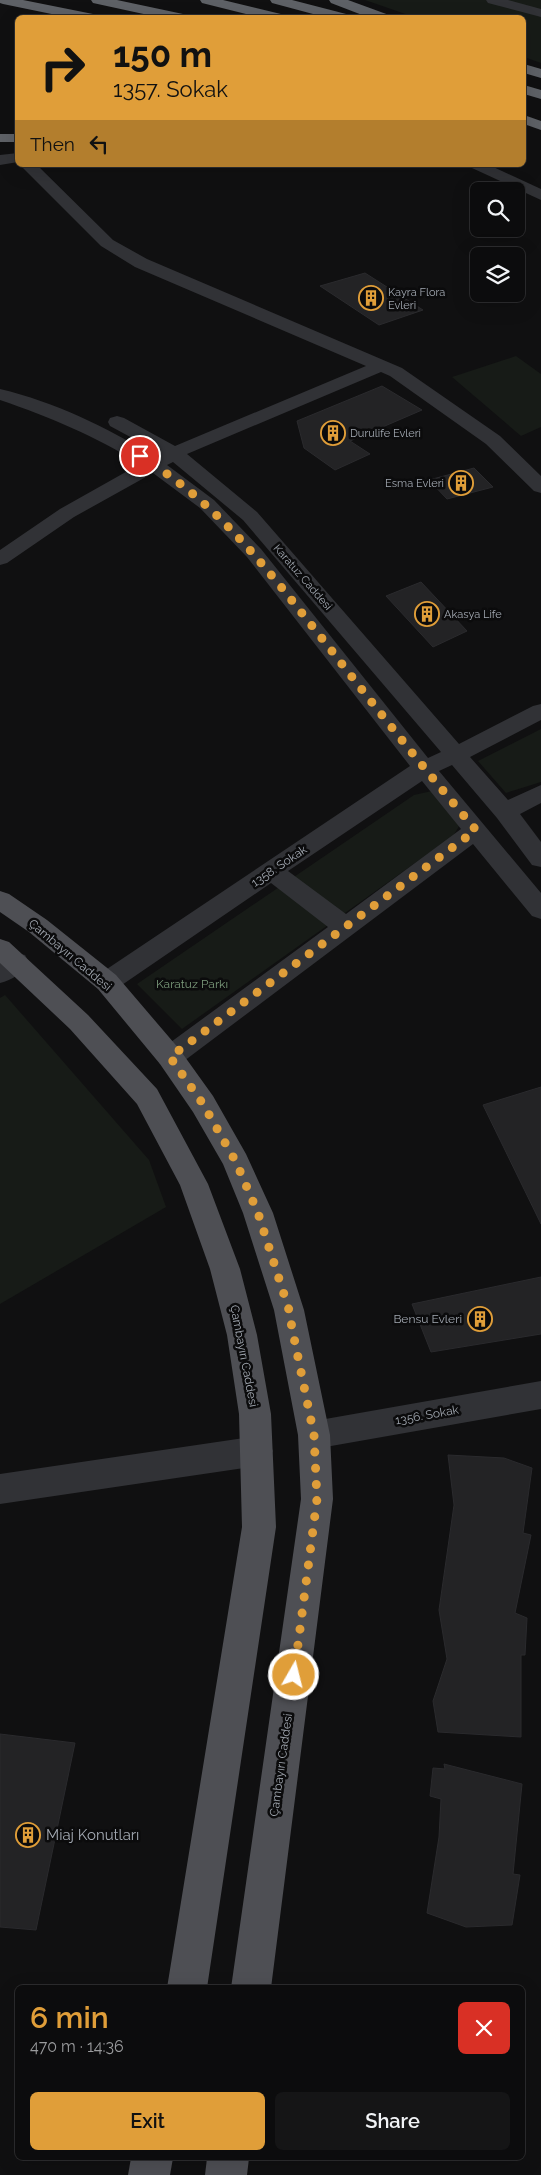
<!DOCTYPE html>
<html lang="en">
<head>
<meta charset="utf-8">
<style>
	:root { --surface:#0c0c0d; --page:#151516; --text:#f1f3f6; --muted:#9a9b9d; --line:#2c2c2e; --accent:#e09e39 }
	body { margin:0; font-family:Raleway,sans-serif; background:var(--page); color:var(--text); height:100vh; display:flex; flex-direction:column; font-size:19px; white-space:nowrap }
	* { box-sizing:border-box; margin:0 }
	p { font-size:16px; color:var(--muted) }
	.icon { flex:none; width:28px; height:28px; fill:none; stroke:currentColor; stroke-width:2; stroke-linecap:round; stroke-linejoin:round }
	.map { position:relative; flex:1; overflow:hidden }
	.sheet { position:absolute; left:15px; top:1985px; width:510px; height:175px; display:flex; flex-direction:column; background:var(--surface); border-radius:8px; box-shadow:0 5px 20px #0002,0 0 0 1px var(--line) }
	.sheet>* { flex:none }
	.top-card { position:absolute; left:15px; top:15px; width:511px; height:152px; border-radius:8px; box-shadow:0 5px 20px #0002,0 0 0 1px var(--line); background:#e09e39; color:#111; overflow:hidden }
	.tools { position:absolute; left:470px; top:182px; display:grid; gap:10px }
	.tools a { display:grid; place-items:center; width:55px; height:55px; border-radius:8px; background:var(--surface); box-shadow:0 5px 20px #0002,0 0 0 1px var(--line); font-size:25px }
	.pin { position:absolute; display:grid; place-items:center; width:42px; height:42px; color:#fff; margin:-21px; border:2px solid #fff; border-radius:50%; box-shadow:0 1px 5px #0007 }
	.me { position:absolute; width:55px; margin:-28px; rotate:8deg; stroke-linejoin:round; filter:drop-shadow(0 0 4px #0008) }
	.turn { display:flex; align-items:center; gap:18px; height:105px; padding:0 15px; font-size:22px }
	.turn .icon { width:65px; height:65px; stroke-width:2.5 }
	.turn b { display:block; font-size:35px; line-height:42px }
	.then { display:flex; align-items:center; height:48px; padding:0 15px; background:#0003; gap:10px; font-size:19px }
	.round { display:grid; place-items:center; flex:none; width:52px; height:52px; border-radius:8px; background:var(--page) }
	.headline { display:flex; align-items:center; justify-content:space-between; height:85px; padding:0 15px }
	h1 { font-size:30px; font-weight:600; line-height:38px; color:var(--accent) }
	.action { display:flex; gap:10px; margin-top:auto; padding:10px 15px }
	.action a { flex:1; height:58px; border-radius:8px; background:var(--accent); color:#111; font-size:20px; font-weight:600; line-height:58px; text-align:center }
	.action a+a { background:var(--page); color:var(--text) }
	.map>svg:first-child { display:block }
</style>
</head>
<body>
<div class="map">
<svg width="541" height="2175" viewBox="0 0 541 2175">
	<rect width="100%" height="100%" fill="#101011"/>
	<g fill="#171b17">
		<polygon points="365,0 541,0 541,63 524,57 524,18 414,17"/>
		<polygon points="516,356 541,374 541,427 521,436 452,377"/>
		<polygon points="541,729 541,782 506,793 478,761"/>
		<polygon points="432,791 461,823 453,836 182,1029 137,984 414,795"/>
		<polygon points="5,995 149,1160 166,1207 0,1304 0,998"/>
	</g>
	<g fill="#232325" stroke="#2a2a2d">
		<polygon points="365,273 423,310 379,325 320,286"/>
		<polygon points="382,386 422,410 350,441 370,454 335,470 304,448 297,421"/>
		<polygon points="474,468 493,487 447,499 429,480"/>
		<polygon points="421,582 467,631 433,647 386,596"/>
		<polygon points="541,1087 541,1224 483,1105"/>
		<polygon points="541,1277 541,1334 431,1352 412,1304"/>
		<polygon points="448,1455 504,1458 532,1468 523,1533 531,1535 515,1613 527,1618 525,1655 521,1655 521,1737 438,1732 433,1701 447,1659 439,1610 454,1505"/>
		<polygon points="0,1734 75,1743 36,1930 0,1927"/>
		<polygon points="444,1764 522,1784 513,1874 520,1875 512,1925 466,1927 427,1913 439,1837 441,1799 430,1796 433,1768 445,1769"/>
	</g>
	<g fill="none" stroke-linecap="round" stroke-linejoin="round">
		<g fill="#313236" fill-rule="evenodd">
			<polygon points="486,0 508,0 541,9 541,17 488,3"/>
			<polygon points="18,153 18,162 0,165 0,155"/>
			<path d="M 20,165 L 37,165 L 113,240 L 147,259 L 402,368 L 500,436 L 541,476 L 541,493 L 534,491 L 486,444 L 390,376 L 381,372 L 187,454 L 257,512 L 459,744 L 533,706 L 541,704 L 541,720 L 470,757 L 508,800 L 541,785 L 541,803 L 520,814 L 541,842 L 541,867 L 532,865 L 497,818 L 452,765 L 439,771 L 541,893 L 541,919 L 532,916 L 473,844 L 180,1064 L 170,1067 L 160,1064 L 156,1057 L 160,1050 L 328,927 L 271,883 L 116,989 L 107,991 L 98,989 L 94,982 L 98,975 L 410,766 L 247,557 L 200,508 L 153,473 L 74,517 L 7,563 L 0,565 L 0,550 L 60,509 L 140,464 C 93,435 52,418 0,400 L 0,389 C 55,402 106,427 154,456 L 160,453 L 110,426 L 108,422 L 110,418 L 117,416 L 124,418 L 175,446 L 366,366 L 135,267 L 101,246 ZM 173,462 L 243,520 L 441,752 L 428,758 L 261,549 L 214,500 L 167,465 ZM 422,781 L 461,829 L 346,914 L 288,871 Z"/>
			<polygon points="469,165 489,165 541,189 541,200 472,168"/>
			<path d="M 16,953 L 25,955 L 29,962 C 23,973 12,980 0,983 L 0,961 L 7,955 Z"/>
			<polygon points="541,1381 541,1409 314,1449 303,1445 298,1435 303,1425 314,1421"/>
			<polygon points="257,1436 268,1441 273,1451 268,1461 257,1466 0,1504 0,1474"/>
		</g>
		<g fill="#4e4f54" fill-rule="evenodd">
			<polygon points="0,891 9,894 47,920 116,975 180,1050 213,1096 246,1154 273,1213 304,1310 330,1435 333,1499 271,1988 231,1988 301,1499 298,1435 274,1310 243,1213 223,1164 193,1112 160,1064 98,989 29,932 0,912"/>
			<polygon points="0,939 9,942 88,1015 157,1089 208,1184 240,1269 257,1335 271,1414 276,1527 207,1988 167,1988 242,1527 239,1414 227,1335 210,1269 180,1185 137,1104 70,1029 0,963"/>
			<polygon points="131,2158 173,2158 170,2175 128,2175"/>
			<polygon points="207,2158 249,2158 247,2175 205,2175"/>
		</g>
		<g fill="#5e6166" fill-rule="evenodd">
			<polygon points="0,0 23,0 93,14 99,18 71,18 3,4 0,3"/>
			<polygon points="91,0 117,0 183,14 189,18 162,18 93,3"/>
			<polygon points="200,0 223,0 285,15 286,18 262,18 202,3"/>
			<polygon points="270,0 292,0 350,15 351,18 328,18 272,3"/>
			<polygon points="329,0 348,0 389,15 390,18 370,18 331,3"/>
			<polygon points="524,64 541,69 541,78 524,73"/>
			<polygon points="524,85 541,90 541,99 524,94"/>
			<polygon points="524,115 541,121 541,130 524,124"/>
			<rect x="0" y="134" width="18" height="8"/>
		</g>
	</g>
	<g fill="none" stroke-linecap="round" stroke-linejoin="round">
		<path stroke="#e09e39" stroke-width="9" stroke-dasharray="0 16.2" d="M 140,456 C 222,506 269,572 328,646 C 376,708 425,770 476,830 L 170,1057 L 203,1104 L 236,1162 L 258,1213 L 289,1310 L 292,1328 L 314,1435 L 317,1499 L 294,1675"/>
	</g>
	<defs>
		<symbol id="building-ring" viewBox="-11 -11 22 22"><circle r="9.5" fill="#0b0b0c" stroke="#e09e39" stroke-width="1.5"/><path d="M-4-6H4V6H1V3H-1V6H-4ZM-2.5-4.3h1.7v1.8h-1.7ZM.8-4.3h1.7v1.8H.8ZM-2.5-1h1.7V.8h-1.7ZM.8-1h1.7V.8H.8Z" fill="#e09e39"/></symbol>
	</defs>
	<g fill-rule="evenodd">
		<use href="#building-ring" x="357" y="284" width="28" height="28"/>
		<use href="#building-ring" x="319" y="419" width="28" height="28"/>
		<use href="#building-ring" x="447" y="469" width="28" height="28"/>
		<use href="#building-ring" x="413" y="600" width="28" height="28"/>
		<use href="#building-ring" x="466" y="1305" width="28" height="28"/>
		<use href="#building-ring" x="14" y="1821" width="28" height="28"/>
	</g>
	<g text-anchor="middle" stroke-width="5" stroke-linejoin="round" paint-order="stroke">
		<g font-size="11" fill="#a2a8b1" stroke="#0b0b0c" text-anchor="start">
			<text x="388" y="296">Kayra Flora<tspan x="388" dy="13">Evleri</tspan></text>
			<text x="350" y="437">Durulife Evleri</text>
			<text x="444" y="487" text-anchor="end">Esma Evleri</text>
			<text x="444" y="618">Akasya Life</text>
		</g>
		<g font-size="11" fill="#a2a8b1" stroke="#0b0b0c">
			<text transform="translate(303 577) rotate(49)" y="4">Karatuz Caddesi</text>
		</g>
		<g font-size="12" fill="#a2a8b1" stroke="#0b0b0c">
			<text transform="translate(279 866) rotate(-34)" y="4">1358. Sokak</text>
			<text transform="translate(70 955) rotate(40)" y="4">Çambayırı Caddesi</text>
			<text transform="translate(244 1356) rotate(79)" y="4">Çambayırı Caddesi</text>
			<text transform="translate(427 1415) rotate(-10)" y="4">1356. Sokak</text>
			<text transform="translate(281 1765) rotate(-82)" y="4">Çambayırı Caddesi</text>
		</g>
		<g font-size="12" fill="#7b9a7b" stroke="#0b0b0c">
			<text x="192" y="988">Karatuz Parkı</text>
		</g>
		<g font-size="12" fill="#a2a8b1" stroke="#0b0b0c" text-anchor="end">
			<text x="462" y="1323">Bensu Evleri</text>
		</g>
		<g font-size="15" fill="#a2a8b1" stroke="#0b0b0c" text-anchor="start">
			<text x="46" y="1840">Miaj Konutları</text>
		</g>
	</g>
</svg>
<div class="tools">
<a><svg class="icon" aria-label="search" viewBox="0 0 24 24"><circle cx="10" cy="10" r="6"/><path d="M15 15l6 6"/></svg></a>
<a><svg class="icon" aria-label="layers" viewBox="0 0 24 24"><path d="M12 4l9 5-9 5-9-5zM3 14l9 5 9-5"/></svg></a>
</div>
<div class="pin" style="left:140px;top:456px;background:#d93025"><svg class="icon" aria-label="arrive" viewBox="0 0 24 24"><path d="M6 21V4h12l-3 4 3 4H6"/></svg></div>
<svg class="me" style="left:294px;top:1675px" viewBox="-20 -20 40 40"><circle r="17" fill="#e09e39" stroke="#fff" stroke-width="3"/><path d="M0-11L8 9 0 5-8 9z" fill="#fff"/></svg>
<div class="top-card">
<div class="turn"><svg class="icon" aria-label="right" viewBox="0 0 24 24"><path d="M7 20v-9h11M14 6l5 5-5 5"/></svg><div><b>150 m</b>1357. Sokak</div></div>
<div class="then">Then<svg class="icon" aria-label="left" viewBox="0 0 24 24"><path d="M17 20v-9H6M10 6l-5 5 5 5"/></svg></div>
</div>
<section class="sheet">
<div class="headline"><div><h1>6 min</h1><p>470 m · 14:36</p></div><a class="round" style="background:#d93025;color:#fff"><svg class="icon" aria-label="close" viewBox="0 0 24 24"><path d="M6 6l12 12M18 6L6 18"/></svg></a></div>
<div class="action"><a>Exit</a><a>Share</a></div>
</section>
</div>
</body>
</html>
